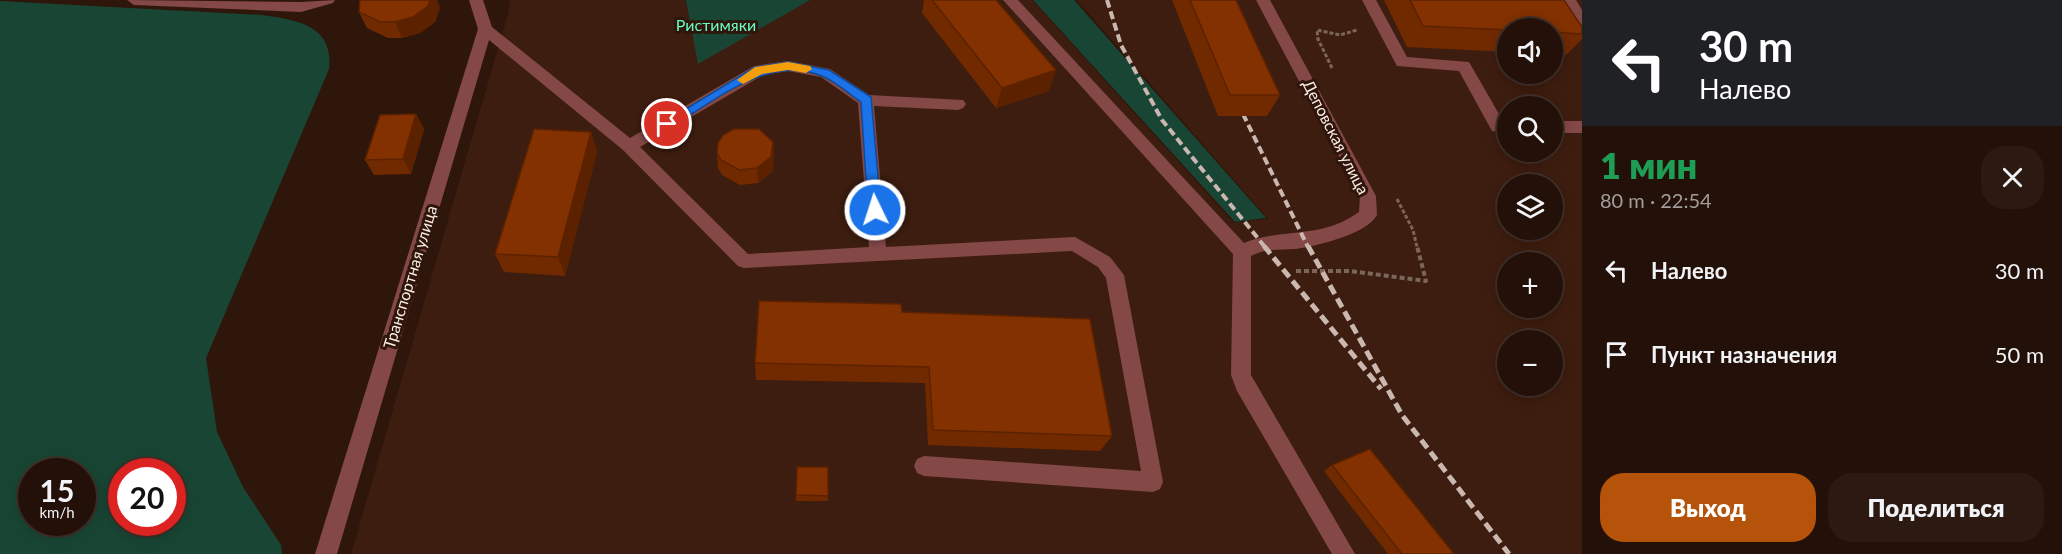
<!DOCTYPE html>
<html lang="ru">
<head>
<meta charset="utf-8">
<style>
	:root { --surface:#231008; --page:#2b1912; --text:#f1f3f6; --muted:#a39d9c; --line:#403029; --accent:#b45309 }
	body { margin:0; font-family:Lato,sans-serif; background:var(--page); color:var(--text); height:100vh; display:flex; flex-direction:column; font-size:22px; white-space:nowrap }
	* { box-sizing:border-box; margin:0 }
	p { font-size:20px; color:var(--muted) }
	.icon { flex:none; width:33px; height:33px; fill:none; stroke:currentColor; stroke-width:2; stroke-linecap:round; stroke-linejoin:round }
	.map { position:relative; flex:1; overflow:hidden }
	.details { display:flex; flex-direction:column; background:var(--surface); width:480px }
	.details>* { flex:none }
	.top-card { background:#202124; color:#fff; overflow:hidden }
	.controls { position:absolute; left:1497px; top:18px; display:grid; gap:12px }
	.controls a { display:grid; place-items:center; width:66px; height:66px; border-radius:50%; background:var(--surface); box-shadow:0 3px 15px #0003,0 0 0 2px var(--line); font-size:30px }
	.speed { position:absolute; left:18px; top:458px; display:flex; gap:12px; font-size:30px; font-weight:700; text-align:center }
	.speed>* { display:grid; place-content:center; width:78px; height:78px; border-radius:50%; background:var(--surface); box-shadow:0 3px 15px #0003,0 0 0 2px var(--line); line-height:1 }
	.speed small { font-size:15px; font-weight:400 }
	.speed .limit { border:9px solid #d22; background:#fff; color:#111 }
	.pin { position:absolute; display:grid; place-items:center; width:51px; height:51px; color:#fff; margin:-26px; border:3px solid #fff; border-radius:50%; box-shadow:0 2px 6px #0007 }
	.me { position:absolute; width:66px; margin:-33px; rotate:356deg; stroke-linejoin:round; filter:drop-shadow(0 0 4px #0008) }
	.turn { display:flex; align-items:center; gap:21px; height:126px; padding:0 18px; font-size:27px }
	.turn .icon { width:78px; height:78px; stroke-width:2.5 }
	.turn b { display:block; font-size:42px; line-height:51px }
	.round { display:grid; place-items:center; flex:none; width:63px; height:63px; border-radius:24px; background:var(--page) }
	.summary { display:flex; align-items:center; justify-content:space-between; height:102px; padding:0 18px }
	h1 { font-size:36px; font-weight:800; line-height:45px; color:#1e9e55 }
	.primary-button { display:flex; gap:12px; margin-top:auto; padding:12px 18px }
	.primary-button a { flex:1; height:69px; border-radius:24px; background:var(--accent); color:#fff; font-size:24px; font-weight:800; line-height:69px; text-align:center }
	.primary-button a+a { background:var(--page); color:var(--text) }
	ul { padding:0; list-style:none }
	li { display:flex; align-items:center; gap:18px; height:84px; padding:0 18px }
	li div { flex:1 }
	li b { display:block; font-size:22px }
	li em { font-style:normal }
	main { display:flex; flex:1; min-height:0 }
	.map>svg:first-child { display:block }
</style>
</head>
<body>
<main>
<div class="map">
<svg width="1582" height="554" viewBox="0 0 1582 554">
	<rect width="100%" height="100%" fill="#2f160b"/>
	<path fill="#3d1d0f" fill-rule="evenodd" d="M 510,0 L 1032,0 L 1234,223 L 1268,219 L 1077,0 L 1582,0 L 1582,554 L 351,554 L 508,14 ZM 1508,28 L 1552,28 L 1552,74 L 1508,74 ZM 1508,106 L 1552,106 L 1552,152 L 1508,152 ZM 1508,184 L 1552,184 L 1552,230 L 1508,230 ZM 1508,262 L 1552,262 L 1552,308 L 1508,308 ZM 1508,340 L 1552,340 L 1552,386 L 1508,386 Z"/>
	<g fill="#194634" fill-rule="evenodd">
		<polygon points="686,0 810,0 698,64"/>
		<polygon points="1033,0 1074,0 1266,218 1235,222"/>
		<path d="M 0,1 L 262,15 C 297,20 334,25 329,69 L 206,358 L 217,432 L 243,487 L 281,545 L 282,554 L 0,554 ZM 32,471 L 82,471 L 82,522 L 32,522 ZM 122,471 L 172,471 L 172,522 L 122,522 Z"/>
	</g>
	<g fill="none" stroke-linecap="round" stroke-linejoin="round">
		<g stroke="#7b665c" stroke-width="3" stroke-dasharray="4 2" stroke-linecap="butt">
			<polyline points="1332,68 1318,39 1317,30 1340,35 1357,30"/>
			<polyline points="1397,199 1413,230 1417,247"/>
		</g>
		<polyline stroke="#7b665c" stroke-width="4" stroke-dasharray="5 3" stroke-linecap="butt" points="1296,271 1350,271 1426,281 1417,246"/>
		<g fill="#844847" fill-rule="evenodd">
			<polygon points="127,0 301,2 335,0 333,3 301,12 134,5"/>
			<path d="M 469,0 L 483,0 L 492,27 L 630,138 L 754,66 L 788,61 L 830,69 L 869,95 L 963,100 L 966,104 L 963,108 L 958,110 L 874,106 L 886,247 L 1075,237 L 1110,257 L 1124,275 L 1163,482 L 1160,489 L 1153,492 L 924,476 L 917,473 L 914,466 L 917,459 L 924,456 L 1141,471 L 1106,278 L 1098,267 L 1072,251 L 744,268 L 738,266 L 623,150 L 489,40 L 337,554 L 315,554 L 478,29 ZM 788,71 L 821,77 L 858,103 L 869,247 L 748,254 L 640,147 L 763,75 Z"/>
			<path d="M 1003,0 L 1018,0 L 1244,243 C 1285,227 1320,240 1359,212 L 1360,196 L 1256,0 L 1270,0 L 1376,196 L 1377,215 C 1367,234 1317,246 1296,249 C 1280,250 1266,248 1251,256 L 1251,375 L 1355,554 L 1332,554 L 1237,391 L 1231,375 L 1233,254 Z"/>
			<polygon points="1362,0 1376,0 1407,57 1469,62 1503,121 1508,121 1508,133 1492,131 1459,71 1397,66"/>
			<polygon points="1562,0 1576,0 1582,10 1582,27 1577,25"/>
			<rect x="1552" y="121" width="30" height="12"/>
		</g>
		<g stroke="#c9b7b0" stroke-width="4" stroke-dasharray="8 4" stroke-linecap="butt">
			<polyline points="1107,0 1121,45 1162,120 1265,247"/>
			<polyline points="1243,114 1308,247"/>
		</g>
		<g stroke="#c9b7b0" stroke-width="5" stroke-dasharray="10 5" stroke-linecap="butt">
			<polyline points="1264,246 1381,389"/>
			<polyline points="1308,246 1402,415 1509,554"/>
		</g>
	</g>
	<g fill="#712a00">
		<polygon points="360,0 437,0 440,8 435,22 420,33 402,38 388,38 367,28 359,12"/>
		<polygon points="924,0 996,0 1049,91 996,108 922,13"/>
		<polygon points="1172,0 1236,0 1280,95 1267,116 1218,116"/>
		<polygon points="1384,0 1564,0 1582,27 1582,39 1566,55 1552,54 1552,28 1508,28 1508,52 1407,47"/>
		<polygon points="416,114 424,129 411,174 374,175 365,160"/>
		<polygon points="591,132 597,152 565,276 504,272 495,254"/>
		<polygon points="773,142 774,158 772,172 758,183 740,185 722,175 718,168 717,153"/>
		<polygon points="902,312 1112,436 1100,451 928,445 925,383 756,380 755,363"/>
		<polygon points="1332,465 1454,554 1388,554 1324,471"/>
		<polygon points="797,467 828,496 828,501 796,501"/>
	</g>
	<g fill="#5c2200">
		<polygon points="430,0 437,0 440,8 435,22 420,33 402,38 395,22"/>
		<polygon points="1056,70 1049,91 996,108 1002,88"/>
		<polygon points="416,114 424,129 411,174 403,159"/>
		<polygon points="591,132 597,152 565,276 558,257"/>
		<polygon points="773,142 774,158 772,172 758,183 757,168"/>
	</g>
	<g fill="#833100" stroke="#5c2200" stroke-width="1.5">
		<polygon points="360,0 430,0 428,6 413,17 395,22 380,22 359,12"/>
		<polygon points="932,0 996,0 1056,70 1002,88"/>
		<polygon points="1190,0 1236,0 1280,95 1230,95"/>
		<polygon points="1410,0 1564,0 1582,27 1582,34 1552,32 1552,28 1508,28 1508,30 1423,26"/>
		<polygon points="416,114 403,159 365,160 380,115"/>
		<polygon points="534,129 591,132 558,257 495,254"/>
		<polygon points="734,129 759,129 773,142 771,157 757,168 739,170 721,160 717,153 718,143 723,135"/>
		<polygon points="759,301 901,304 902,312 1090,319 1112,436 933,430 929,367 755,363"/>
		<polygon points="1370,449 1454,554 1402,554 1332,465"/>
		<polygon points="797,467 828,467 828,496 796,495"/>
	</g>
	<path fill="#1a73e8" stroke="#114b97" stroke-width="1.5" d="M 788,62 L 829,70 L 871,97 L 881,210 L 879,213 L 875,215 L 868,210 L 861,102 C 849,94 835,81 822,76 C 768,54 715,101 671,127 L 662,127 L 661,124 L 755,67 Z"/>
	<polygon fill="#f59e0b" points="788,62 810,66 812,69 806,73 788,70 762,74 743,84 737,80 755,67"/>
	<g text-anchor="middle" stroke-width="6" stroke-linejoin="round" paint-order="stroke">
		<g font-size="16" fill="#66fec4" stroke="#2f160b">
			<text x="716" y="31">Ристимяки</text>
		</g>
		<g font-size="16" fill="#fcede7" stroke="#2f160b">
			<text transform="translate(1336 137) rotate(63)" y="6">Деповская улица</text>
			<text transform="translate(410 277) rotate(-73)" y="6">Транспортная улица</text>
		</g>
	</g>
</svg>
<div class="controls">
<a><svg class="icon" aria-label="sound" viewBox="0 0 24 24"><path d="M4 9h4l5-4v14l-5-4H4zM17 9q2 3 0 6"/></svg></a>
<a><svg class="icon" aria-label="search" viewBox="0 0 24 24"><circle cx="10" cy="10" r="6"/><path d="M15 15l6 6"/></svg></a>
<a><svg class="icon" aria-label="layers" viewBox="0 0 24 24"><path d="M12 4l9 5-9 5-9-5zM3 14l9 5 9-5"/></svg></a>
<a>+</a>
<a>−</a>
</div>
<div class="speed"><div>15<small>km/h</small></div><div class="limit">20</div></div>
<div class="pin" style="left:667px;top:124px;background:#d93025"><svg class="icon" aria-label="arrive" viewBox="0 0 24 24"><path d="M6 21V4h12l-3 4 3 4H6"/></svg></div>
<svg class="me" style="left:875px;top:210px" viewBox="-20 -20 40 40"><circle r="17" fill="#1a73e8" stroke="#fff" stroke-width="3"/><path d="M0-11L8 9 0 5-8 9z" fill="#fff"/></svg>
</div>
<section class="details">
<div class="top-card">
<div class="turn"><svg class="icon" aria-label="left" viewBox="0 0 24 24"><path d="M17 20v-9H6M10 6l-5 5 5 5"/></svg><div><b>30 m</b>Налево</div></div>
</div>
<div class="summary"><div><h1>1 мин</h1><p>80 m · 22:54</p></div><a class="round"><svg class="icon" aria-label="close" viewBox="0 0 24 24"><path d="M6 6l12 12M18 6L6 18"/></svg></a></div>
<ul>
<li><svg class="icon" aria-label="left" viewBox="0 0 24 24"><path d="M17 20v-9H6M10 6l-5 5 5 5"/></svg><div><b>Налево</b></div><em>30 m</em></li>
<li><svg class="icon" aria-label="arrive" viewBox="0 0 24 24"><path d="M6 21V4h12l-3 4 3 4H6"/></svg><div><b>Пункт назначения</b></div><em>50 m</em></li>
</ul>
<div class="primary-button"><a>Выход</a><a>Поделиться</a></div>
</section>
</main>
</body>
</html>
